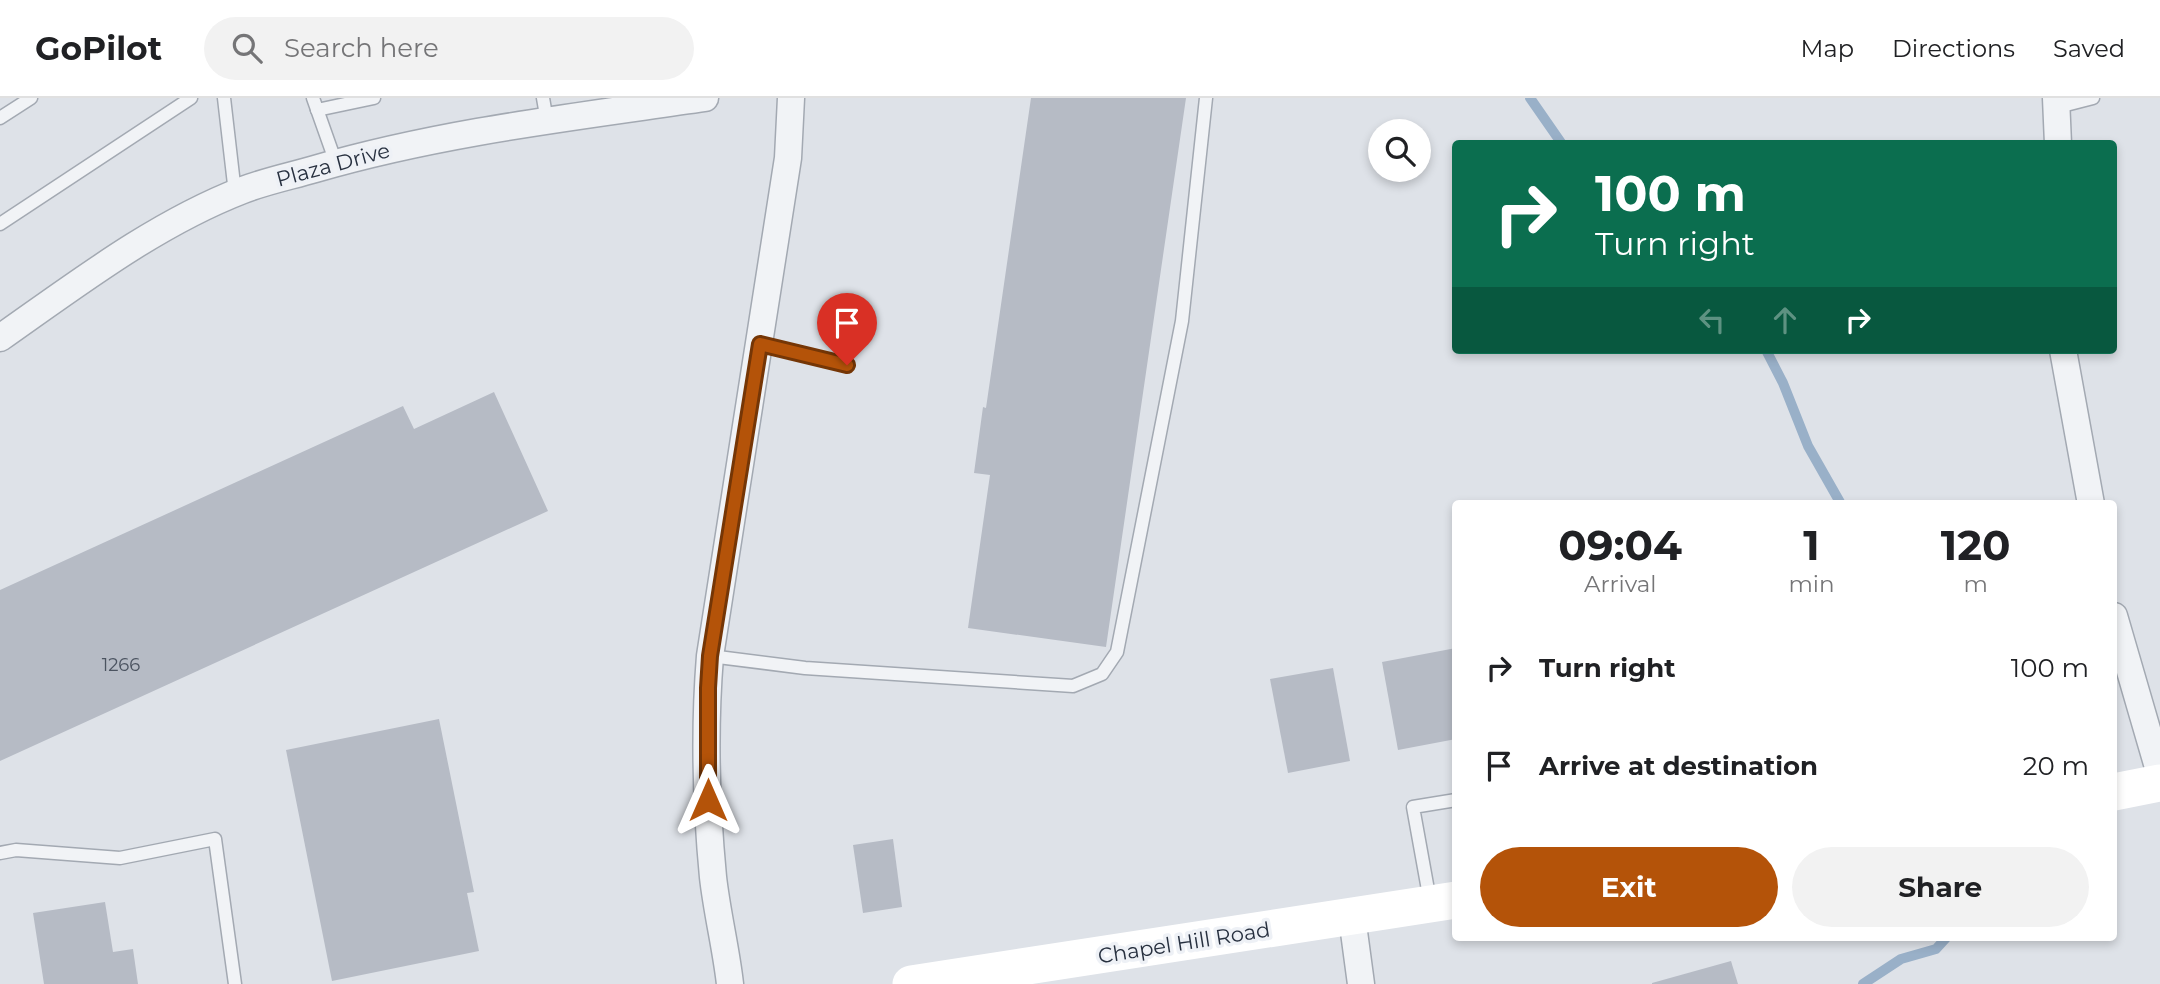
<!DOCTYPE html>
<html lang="en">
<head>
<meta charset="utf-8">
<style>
	:root { --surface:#fff; --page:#f2f2f2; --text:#202124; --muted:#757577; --line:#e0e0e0; --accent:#b45309 }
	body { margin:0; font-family:Montserrat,sans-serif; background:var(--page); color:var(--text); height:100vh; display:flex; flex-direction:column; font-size:26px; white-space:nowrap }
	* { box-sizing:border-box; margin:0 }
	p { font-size:23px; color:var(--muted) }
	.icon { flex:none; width:38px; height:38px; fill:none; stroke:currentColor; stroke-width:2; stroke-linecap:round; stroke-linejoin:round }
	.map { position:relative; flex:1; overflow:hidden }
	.sheet { position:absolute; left:1452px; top:402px; width:665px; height:441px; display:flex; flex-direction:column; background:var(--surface); border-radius:7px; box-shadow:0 4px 10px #0003 }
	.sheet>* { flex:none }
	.hud { position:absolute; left:1452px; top:42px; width:665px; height:214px; border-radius:7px; box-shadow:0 4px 10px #0003; background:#0b6e4f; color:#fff; overflow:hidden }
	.tools { position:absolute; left:1368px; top:21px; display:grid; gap:14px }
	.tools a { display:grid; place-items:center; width:63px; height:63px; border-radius:50%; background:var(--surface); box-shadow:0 4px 10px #0003; font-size:35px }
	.pin { position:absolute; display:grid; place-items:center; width:60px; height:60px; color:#fff; margin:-72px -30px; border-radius:50% 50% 50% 0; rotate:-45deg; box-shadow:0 0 7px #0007 }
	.pin .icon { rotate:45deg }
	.me { position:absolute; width:77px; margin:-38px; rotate:0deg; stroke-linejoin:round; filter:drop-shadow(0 0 5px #0008) }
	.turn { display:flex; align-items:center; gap:24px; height:147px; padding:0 28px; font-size:32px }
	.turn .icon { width:91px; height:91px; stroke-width:2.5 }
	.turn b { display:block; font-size:49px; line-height:60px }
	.lanes { display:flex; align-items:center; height:66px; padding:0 28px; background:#0003; justify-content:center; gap:35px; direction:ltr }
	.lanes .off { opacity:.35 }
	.eta { display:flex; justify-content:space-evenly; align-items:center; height:119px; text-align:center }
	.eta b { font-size:42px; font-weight:700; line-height:49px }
	.cta { display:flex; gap:14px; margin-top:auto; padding:14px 28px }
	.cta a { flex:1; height:80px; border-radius:42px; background:var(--accent); color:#fff; font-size:28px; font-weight:700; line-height:80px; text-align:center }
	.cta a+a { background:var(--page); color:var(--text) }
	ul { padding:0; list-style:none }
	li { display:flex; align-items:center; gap:21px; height:98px; padding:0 28px }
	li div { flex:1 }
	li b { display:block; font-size:26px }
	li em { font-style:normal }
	header { display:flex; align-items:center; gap:42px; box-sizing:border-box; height:98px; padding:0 35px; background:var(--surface); border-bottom:2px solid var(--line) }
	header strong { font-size:33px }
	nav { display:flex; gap:38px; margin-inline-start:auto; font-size:24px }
	.search { width:490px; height:63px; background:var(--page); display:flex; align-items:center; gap:18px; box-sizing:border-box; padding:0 24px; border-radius:38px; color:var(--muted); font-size:26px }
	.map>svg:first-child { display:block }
</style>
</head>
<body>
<header>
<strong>GoPilot</strong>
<div class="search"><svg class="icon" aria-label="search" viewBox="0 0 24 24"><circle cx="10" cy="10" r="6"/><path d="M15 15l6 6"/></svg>Search here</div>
<nav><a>Map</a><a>Directions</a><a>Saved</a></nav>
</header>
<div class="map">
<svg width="2160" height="886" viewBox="0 0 2160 886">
	<rect width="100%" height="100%" fill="#dee2e8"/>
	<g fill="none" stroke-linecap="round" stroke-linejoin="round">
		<g stroke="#99b0c8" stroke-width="10">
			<polyline points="1530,0 1562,46"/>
			<polyline points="1766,252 1783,285 1808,348 1841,406"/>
			<polyline points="1863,886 1901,861 1936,851 1946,840"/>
		</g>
	</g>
	<g fill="#b6bbc5">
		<polygon points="1031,0 1186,0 1106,549 968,530 990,377 974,375 983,309 986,310"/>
		<polygon points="494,294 548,413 0,663 0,492 403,308 414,331"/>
		<polygon points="1456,550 1456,641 1398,652 1382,564"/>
		<polygon points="1333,570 1350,663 1288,675 1270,581"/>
		<polygon points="439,621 474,794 467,795 479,853 332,883 286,652"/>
		<polygon points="893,741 902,809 863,815 853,747"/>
		<polygon points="105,804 113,854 133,851 138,886 44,886 33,815"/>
		<polygon points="1731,863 1738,886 1652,886 1652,885"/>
	</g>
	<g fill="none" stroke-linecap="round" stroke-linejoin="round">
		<defs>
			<g id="lane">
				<polyline points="224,0 235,95"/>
				<polyline points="313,0 336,65"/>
				<polyline points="543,0 547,23"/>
				<polyline points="2058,9 2093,0"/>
				<polyline points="317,12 374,0"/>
				<polyline points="0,20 31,0"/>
				<polyline points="0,126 191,0"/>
				<polyline points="760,246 847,267"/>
				<polyline points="710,558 805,570 1073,588 1102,576 1117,554 1182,223 1206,0"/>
				<polyline points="0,755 16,752 120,760 215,741 235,886"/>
				<polyline points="1430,803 1413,709 1456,702"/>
			</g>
			<g id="street">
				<polyline points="2056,0 2058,46"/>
				<path d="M 0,240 C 77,186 155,126 243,92 C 266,83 291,78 315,71 C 442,34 574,19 705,0"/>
				<polyline points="2063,252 2091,406"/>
				<polyline points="2114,518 2160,676"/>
				<polyline points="1352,819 1361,886"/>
				<path d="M 730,886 C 726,850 717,815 713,779 C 706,706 704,632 710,558 L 788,60 L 791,0"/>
			</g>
		</defs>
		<use href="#lane" stroke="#a3a9b2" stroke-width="15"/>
		<use href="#street" stroke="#a3a9b2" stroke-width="29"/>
		<use href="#lane" stroke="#f1f3f6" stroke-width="12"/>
		<use href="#street" stroke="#f1f3f6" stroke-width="26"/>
		<g stroke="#fff" stroke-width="37">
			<polyline points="2114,694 2160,685"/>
			<polyline points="911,886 1456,802"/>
		</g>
	</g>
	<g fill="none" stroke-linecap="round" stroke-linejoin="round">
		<defs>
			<polyline id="route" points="708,702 708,590 710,558 760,246 847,267"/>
		</defs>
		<use href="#route" stroke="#753606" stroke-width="18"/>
		<use href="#route" stroke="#b45309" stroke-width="12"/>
	</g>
	<g text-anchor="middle" stroke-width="7" stroke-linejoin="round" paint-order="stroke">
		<g font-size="18" fill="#4b5360">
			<text x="121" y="573">1266</text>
		</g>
		<g font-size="21" fill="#27303f" stroke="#eef1f6">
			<text transform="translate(333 67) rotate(-15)" y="7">Plaza Drive</text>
			<text transform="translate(1184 845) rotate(-9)" y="7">Chapel Hill Road</text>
		</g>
	</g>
</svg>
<div class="tools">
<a><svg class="icon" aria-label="search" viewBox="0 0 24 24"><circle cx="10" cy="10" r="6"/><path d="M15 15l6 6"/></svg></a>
</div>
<div class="pin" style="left:847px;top:267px;background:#d93025"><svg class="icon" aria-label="arrive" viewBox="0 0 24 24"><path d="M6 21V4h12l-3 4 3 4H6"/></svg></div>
<svg class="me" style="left:708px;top:702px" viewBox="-20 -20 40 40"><path d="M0-17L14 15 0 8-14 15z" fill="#b45309" stroke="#fff" stroke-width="4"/></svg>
<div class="hud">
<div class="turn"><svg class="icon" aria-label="right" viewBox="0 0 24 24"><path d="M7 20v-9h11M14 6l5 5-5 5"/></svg><div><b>100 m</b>Turn right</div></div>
<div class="lanes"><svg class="icon off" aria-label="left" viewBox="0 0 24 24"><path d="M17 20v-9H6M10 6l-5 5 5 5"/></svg><svg class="icon off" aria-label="ahead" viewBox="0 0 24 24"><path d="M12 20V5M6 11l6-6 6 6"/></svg><svg class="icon" aria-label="right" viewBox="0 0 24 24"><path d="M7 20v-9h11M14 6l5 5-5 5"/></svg></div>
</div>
<section class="sheet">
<div class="eta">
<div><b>09:04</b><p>Arrival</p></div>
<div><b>1</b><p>min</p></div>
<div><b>120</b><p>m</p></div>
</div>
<ul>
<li><svg class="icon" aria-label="right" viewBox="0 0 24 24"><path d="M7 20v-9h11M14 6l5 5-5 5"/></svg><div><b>Turn right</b></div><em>100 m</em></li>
<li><svg class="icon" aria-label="arrive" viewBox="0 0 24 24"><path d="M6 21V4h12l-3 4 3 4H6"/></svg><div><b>Arrive at destination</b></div><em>20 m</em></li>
</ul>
<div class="cta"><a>Exit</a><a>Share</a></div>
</section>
</div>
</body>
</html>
